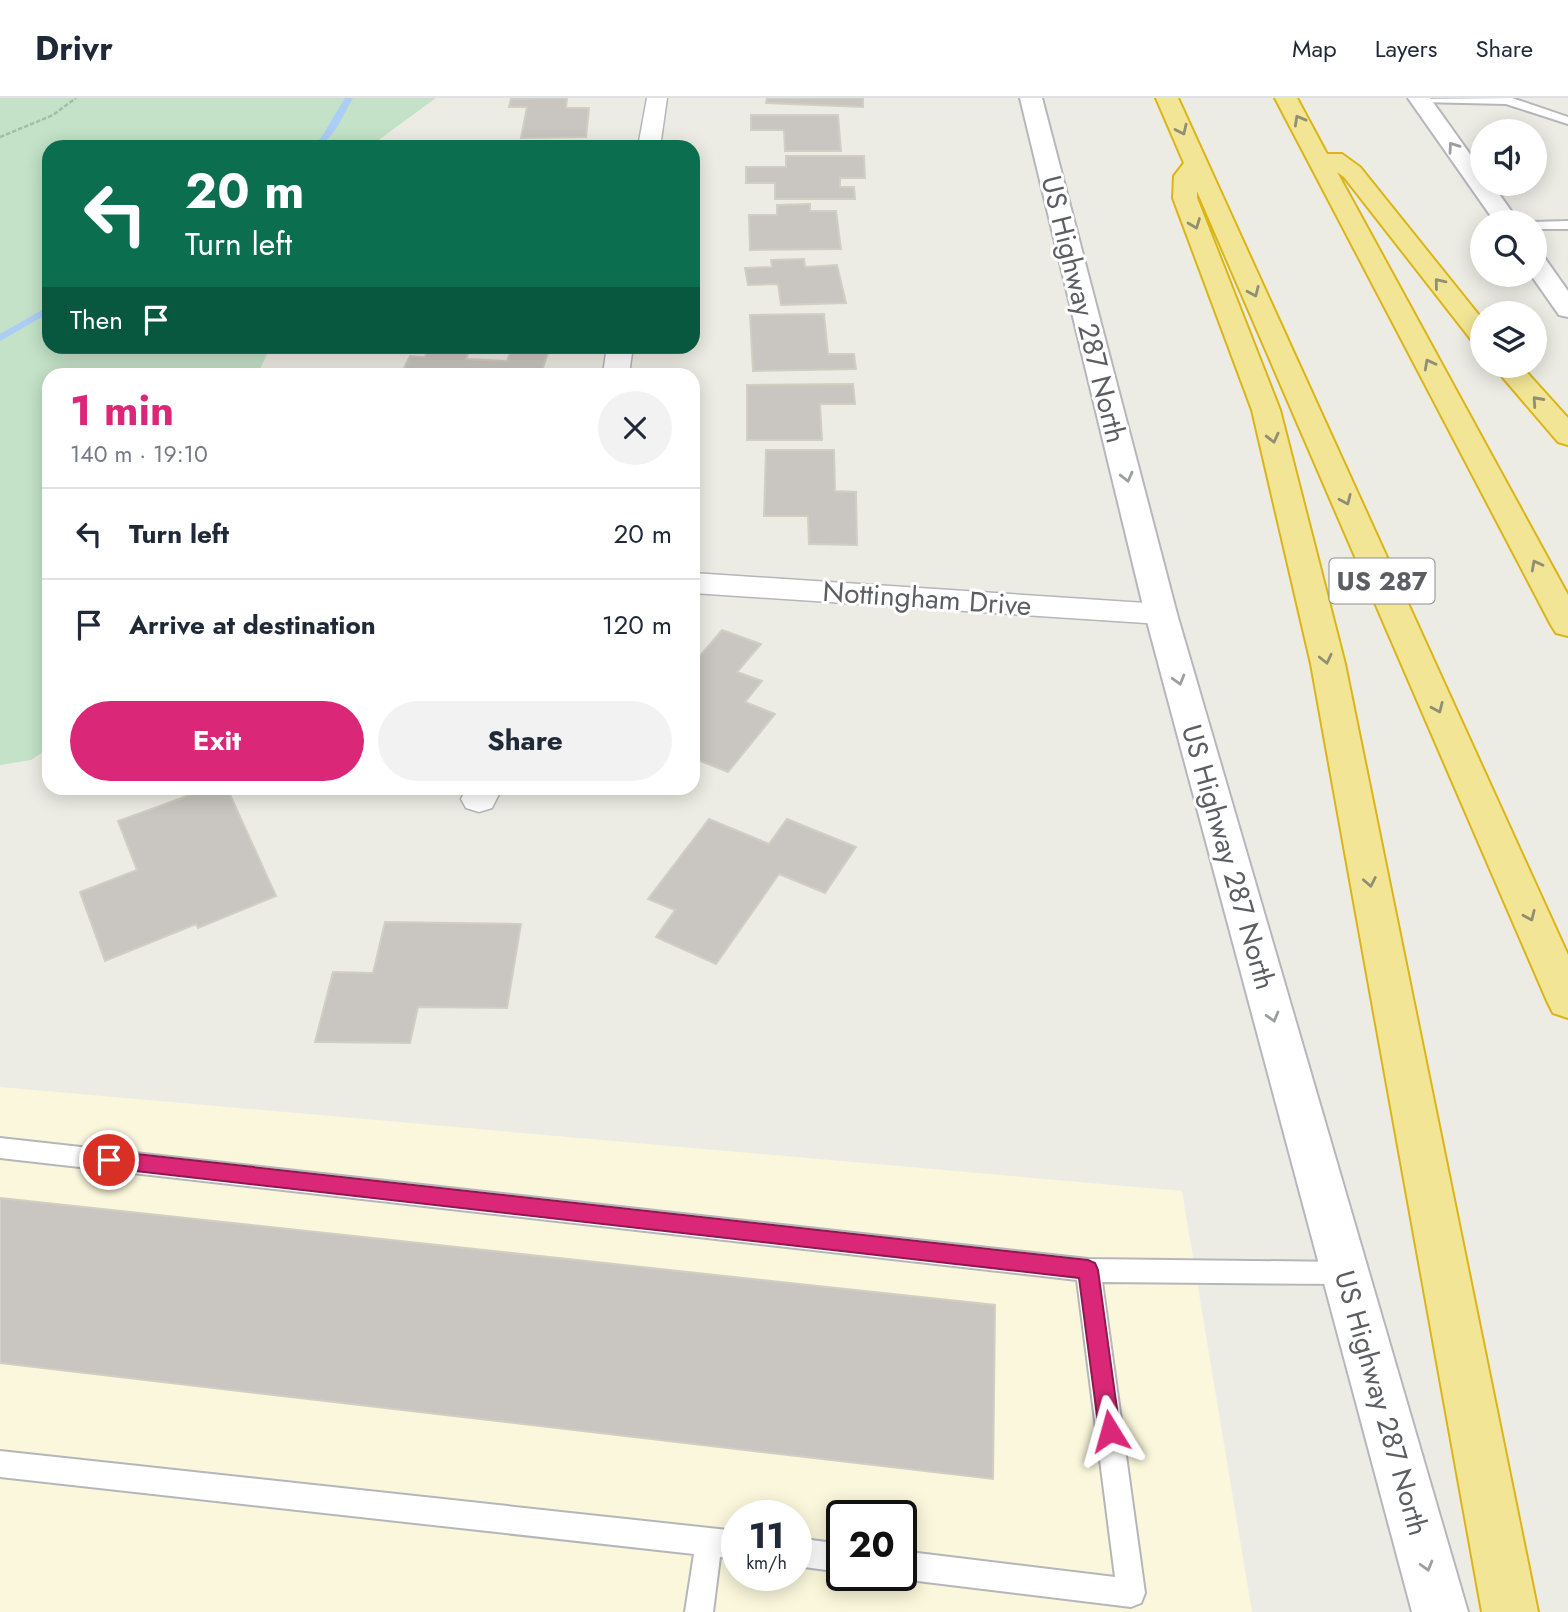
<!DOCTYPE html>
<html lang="en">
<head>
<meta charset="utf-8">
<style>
	:root { --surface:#fff; --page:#f2f2f3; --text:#1f2937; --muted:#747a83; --line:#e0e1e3; --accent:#db2777 }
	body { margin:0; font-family:Jost,sans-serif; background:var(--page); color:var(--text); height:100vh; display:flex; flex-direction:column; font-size:26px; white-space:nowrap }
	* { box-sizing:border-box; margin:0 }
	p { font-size:23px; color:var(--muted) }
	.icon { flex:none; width:38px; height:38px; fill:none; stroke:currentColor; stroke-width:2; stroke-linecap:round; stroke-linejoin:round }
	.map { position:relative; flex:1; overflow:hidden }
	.drawer { position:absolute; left:42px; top:270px; width:658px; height:427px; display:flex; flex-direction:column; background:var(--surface); border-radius:21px; box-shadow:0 4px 18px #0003 }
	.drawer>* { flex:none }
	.banner { position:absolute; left:42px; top:42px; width:658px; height:214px; border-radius:21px; box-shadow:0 4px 18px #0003; background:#0b6e4f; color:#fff; overflow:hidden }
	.fabs { position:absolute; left:1470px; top:21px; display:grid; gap:14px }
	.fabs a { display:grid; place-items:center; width:77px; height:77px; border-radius:50%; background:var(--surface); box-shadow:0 4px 18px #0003; font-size:35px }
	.speed { position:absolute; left:721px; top:1402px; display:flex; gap:14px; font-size:35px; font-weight:700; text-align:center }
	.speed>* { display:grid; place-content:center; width:91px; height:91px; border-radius:50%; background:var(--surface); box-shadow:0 4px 18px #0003; line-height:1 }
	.speed small { font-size:18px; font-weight:400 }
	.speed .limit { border:4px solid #111; border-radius:10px; background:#fff; color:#111 }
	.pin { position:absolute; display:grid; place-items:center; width:60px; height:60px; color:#fff; margin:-30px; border:4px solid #fff; border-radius:50%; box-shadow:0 2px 7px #0007 }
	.me { position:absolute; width:77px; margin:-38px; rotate:352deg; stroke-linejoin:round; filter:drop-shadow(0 0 5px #0008) }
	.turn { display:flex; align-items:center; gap:24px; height:147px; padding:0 28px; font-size:32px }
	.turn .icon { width:91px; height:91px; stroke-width:2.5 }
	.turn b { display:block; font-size:49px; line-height:60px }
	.then { display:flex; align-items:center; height:66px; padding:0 28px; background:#0003; gap:14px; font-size:26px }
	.round { display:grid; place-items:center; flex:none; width:74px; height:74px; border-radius:37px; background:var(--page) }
	.head { display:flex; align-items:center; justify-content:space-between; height:119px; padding:0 28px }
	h1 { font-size:42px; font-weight:700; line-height:52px; color:var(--accent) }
	.primary-button { display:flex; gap:14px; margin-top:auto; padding:14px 28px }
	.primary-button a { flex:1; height:80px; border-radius:42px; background:var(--accent); color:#fff; font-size:28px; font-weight:700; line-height:80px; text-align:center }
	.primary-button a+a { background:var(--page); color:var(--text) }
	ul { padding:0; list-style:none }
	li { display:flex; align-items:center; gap:21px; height:91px; padding:0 28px; border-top:2px solid var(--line) }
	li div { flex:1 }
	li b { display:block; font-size:26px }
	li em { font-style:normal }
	header { display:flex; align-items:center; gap:42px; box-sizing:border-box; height:98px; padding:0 35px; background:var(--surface); border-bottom:2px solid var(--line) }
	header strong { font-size:33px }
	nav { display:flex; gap:38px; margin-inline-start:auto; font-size:24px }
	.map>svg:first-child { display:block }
</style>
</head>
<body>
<header>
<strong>Drivr</strong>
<nav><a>Map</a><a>Layers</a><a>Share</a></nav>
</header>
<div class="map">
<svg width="1568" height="1514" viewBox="0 0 1568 1514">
	<rect width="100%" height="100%" fill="#edece4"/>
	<path fill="#faf7dc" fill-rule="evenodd" d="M 0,989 L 1182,1093 L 1252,1514 L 0,1514 ZM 737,1418 L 796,1418 L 796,1477 L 737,1477 ZM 842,1418 L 901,1418 L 901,1477 L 842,1477 Z"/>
	<polygon fill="#c3e2c7" points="0,0 436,0 369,49 49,49 49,248 270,249 258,276 49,276 49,650 31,662 0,667"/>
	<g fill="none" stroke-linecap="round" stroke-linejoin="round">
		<g fill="#abcdf6" fill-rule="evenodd">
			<path d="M 345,0 L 353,0 C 342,18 332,49 309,49 L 321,40 Z"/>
			<polygon points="49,208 49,215 0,243 0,236"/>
		</g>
	</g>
	<g fill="#c9c6c1" stroke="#d1cfc3" stroke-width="2">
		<polygon points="567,0 566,10 589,10 586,39 521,40 527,9 509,9 511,1"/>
		<polygon points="767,0 863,0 863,9 766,5"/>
		<polygon points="751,17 838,17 841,53 785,53 784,32 751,32"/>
		<polygon points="786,58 864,58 865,80 840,80 840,89 854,89 855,101 775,101 775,85 746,85 746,69 786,69"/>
		<polygon points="810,106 810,113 836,113 841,151 750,152 749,117 777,117 777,107"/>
		<polygon points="804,161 805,169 837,167 846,205 781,207 778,186 748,187 745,170 772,169 771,162"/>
		<polygon points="824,216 828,256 854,256 856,271 753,273 750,217"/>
		<polygon points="429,248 471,248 466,261 507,263 510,255 475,254 478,248 550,248 541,276 401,276 410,258 425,259"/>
		<polygon points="853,286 855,306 820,306 822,342 747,342 747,287"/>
		<polygon points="766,352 834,352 835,393 856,394 857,447 809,446 808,418 764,418"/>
		<polygon points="722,532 761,546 737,574 762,583 745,604 775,616 728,674 693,660 693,566"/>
		<polygon points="209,690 227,690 276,798 198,830 196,826 105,863 80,794 137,772 118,723"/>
		<polygon points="709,721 769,746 787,721 856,749 825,795 779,776 716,866 656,839 675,812 648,801"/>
		<polygon points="385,824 521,826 507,910 418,909 410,945 315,944 333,874 373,875"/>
		<polygon points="0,1100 995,1207 993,1381 0,1265"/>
	</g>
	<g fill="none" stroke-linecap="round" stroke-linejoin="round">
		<defs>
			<g id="lane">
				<polygon points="1512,0 1568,19 1568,26 1506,6 1420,4 1415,1"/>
				<polygon points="1568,123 1568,131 1535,131 1535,124 1532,124"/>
				<polygon points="0,1040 1088,1161 1345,1164 1353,1167 1357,1175 1353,1183 1345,1186 1102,1184 1145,1495 1141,1505 1131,1509 901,1481 892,1477 901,1477 901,1453 1115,1479 1077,1182 0,1060"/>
				<polygon points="0,1353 737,1433 737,1461 720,1459 713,1514 685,1514 694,1456 0,1379"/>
				<polygon points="796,1440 842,1446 842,1474 796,1468"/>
			</g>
			<g id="street">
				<polygon points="647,0 667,0 660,49 638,49"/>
				<polygon points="607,248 633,248 629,276 603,276"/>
				<polygon points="693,475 1161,506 1172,509 1177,516 1172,523 1161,526 693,495"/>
				<polygon points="467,690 502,690 492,710 479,714 466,710 461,701"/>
			</g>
			<g id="secondary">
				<polygon points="1020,0 1042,0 1177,516 1468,1514 1412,1514 1145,516"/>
				<polygon points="1408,0 1430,0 1482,73 1482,86 1492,86 1519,124 1495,124"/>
				<polygon points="1535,157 1544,159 1568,193 1568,219 1559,217 1531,177 1535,177"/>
			</g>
			<g id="highway">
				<polygon points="1156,0 1178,0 1568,857 1568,920 1553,915 1547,903 1197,93 1197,100 1280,312 1345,566 1538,1514 1482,1514 1311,566 1252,312 1173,100 1174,78 1184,65"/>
				<polygon points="1275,0 1297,0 1327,56 1342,56 1360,69 1482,221 1482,246 1473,244 1344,79 1337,74 1568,497 1568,538 1556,535 1551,527"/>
				<polygon points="1493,268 1521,268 1568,320 1568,347 1558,344"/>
			</g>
		</defs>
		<use href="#lane" stroke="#b5b6ba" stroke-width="4"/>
		<use href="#street" stroke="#b5b6ba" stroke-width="3"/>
		<use href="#secondary" stroke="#b6b7bd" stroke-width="4"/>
		<use href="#highway" stroke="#dbb517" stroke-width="4"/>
		<polyline stroke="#9cc0aa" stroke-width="2.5" stroke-dasharray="4.5 2" stroke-linecap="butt" points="0,39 53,17 76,0"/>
		<use href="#lane" fill="#fff" fill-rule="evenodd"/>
		<use href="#street" fill="#fff" fill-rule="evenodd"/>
		<use href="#secondary" fill="#fff" fill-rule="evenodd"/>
		<use href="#highway" fill="#f2e696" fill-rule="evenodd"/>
	</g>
	<defs><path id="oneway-chevron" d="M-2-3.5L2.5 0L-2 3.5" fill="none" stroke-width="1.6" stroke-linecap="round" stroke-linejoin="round" transform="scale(1.75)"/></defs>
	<g stroke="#908e75">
		<use href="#oneway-chevron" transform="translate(1299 22) rotate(-119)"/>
		<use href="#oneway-chevron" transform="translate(1182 32) rotate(65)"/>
		<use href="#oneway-chevron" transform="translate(1195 126) rotate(69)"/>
		<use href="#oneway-chevron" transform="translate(1439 185) rotate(-129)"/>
		<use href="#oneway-chevron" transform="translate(1254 194) rotate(66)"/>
		<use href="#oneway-chevron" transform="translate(1429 266) rotate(-118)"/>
		<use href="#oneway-chevron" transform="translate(1537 303) rotate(-132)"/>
		<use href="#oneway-chevron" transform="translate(1273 340) rotate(76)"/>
		<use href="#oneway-chevron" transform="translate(1346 402) rotate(66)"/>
		<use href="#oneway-chevron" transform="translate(1536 467) rotate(-118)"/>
		<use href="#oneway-chevron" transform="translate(1326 561) rotate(77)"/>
		<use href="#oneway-chevron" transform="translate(1438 610) rotate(66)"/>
		<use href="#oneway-chevron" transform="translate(1370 784) rotate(79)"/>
		<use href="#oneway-chevron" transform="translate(1530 818) rotate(66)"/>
	</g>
	<g stroke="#9d9ea1">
		<use href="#oneway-chevron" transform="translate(1453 49) rotate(-125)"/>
		<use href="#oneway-chevron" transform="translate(1127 379) rotate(76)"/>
		<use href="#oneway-chevron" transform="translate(1179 582) rotate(74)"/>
		<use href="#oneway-chevron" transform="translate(1273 919) rotate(74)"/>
		<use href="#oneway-chevron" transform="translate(1427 1468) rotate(74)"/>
	</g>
	<polygon fill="#db2777" stroke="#8e194d" stroke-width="2" points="109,1053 1088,1162 1095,1165 1098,1172 1120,1333 1117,1341 1110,1344 1102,1341 1099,1333 1079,1180 109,1070 102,1068 99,1062 102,1056"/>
	<g text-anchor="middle" stroke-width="6" stroke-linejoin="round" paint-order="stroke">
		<rect fill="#fff" stroke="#8d8e92" stroke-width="2" x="1329.5" y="460.5" width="105" height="45" rx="5"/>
		<g font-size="26" font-weight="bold" fill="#5c5e63">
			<text x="1382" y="492">US 287</text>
		</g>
		<g font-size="28" fill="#5c5e63" stroke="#fff">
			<text transform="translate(1084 211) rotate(76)" y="10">US Highway 287 North</text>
			<text transform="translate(927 500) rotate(4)" y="10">Nottingham Drive</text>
			<text transform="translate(1229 759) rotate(74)" y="10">US Highway 287 North</text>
			<text transform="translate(1382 1305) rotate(74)" y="10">US Highway 287 North</text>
		</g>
	</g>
</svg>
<div class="fabs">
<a><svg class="icon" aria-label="sound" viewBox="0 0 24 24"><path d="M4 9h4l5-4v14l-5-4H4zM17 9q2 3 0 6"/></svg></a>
<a><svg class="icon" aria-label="search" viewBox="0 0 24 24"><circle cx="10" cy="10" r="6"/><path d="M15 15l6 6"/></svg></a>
<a><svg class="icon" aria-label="layers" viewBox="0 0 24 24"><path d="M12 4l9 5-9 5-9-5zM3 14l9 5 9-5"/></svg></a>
</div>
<div class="speed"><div>11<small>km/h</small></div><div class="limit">20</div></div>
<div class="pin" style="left:109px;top:1062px;background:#d93025"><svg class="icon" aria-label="arrive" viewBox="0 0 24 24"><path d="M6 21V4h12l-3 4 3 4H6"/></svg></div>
<svg class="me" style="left:1110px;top:1333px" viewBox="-20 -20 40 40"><path d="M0-17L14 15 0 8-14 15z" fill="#db2777" stroke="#fff" stroke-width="4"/></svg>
<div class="banner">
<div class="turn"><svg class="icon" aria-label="left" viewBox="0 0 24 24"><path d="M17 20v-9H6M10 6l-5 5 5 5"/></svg><div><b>20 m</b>Turn left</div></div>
<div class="then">Then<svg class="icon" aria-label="arrive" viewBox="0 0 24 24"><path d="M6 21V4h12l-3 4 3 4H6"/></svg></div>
</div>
<section class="drawer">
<div class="head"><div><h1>1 min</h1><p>140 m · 19:10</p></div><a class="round"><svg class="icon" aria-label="close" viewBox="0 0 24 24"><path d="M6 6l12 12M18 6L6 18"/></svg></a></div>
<ul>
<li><svg class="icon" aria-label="left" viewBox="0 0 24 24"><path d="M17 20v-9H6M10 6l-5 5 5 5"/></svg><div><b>Turn left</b></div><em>20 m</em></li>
<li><svg class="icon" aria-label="arrive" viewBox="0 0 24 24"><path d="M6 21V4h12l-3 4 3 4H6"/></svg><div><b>Arrive at destination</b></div><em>120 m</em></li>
</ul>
<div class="primary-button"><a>Exit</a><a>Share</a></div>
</section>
</div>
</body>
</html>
